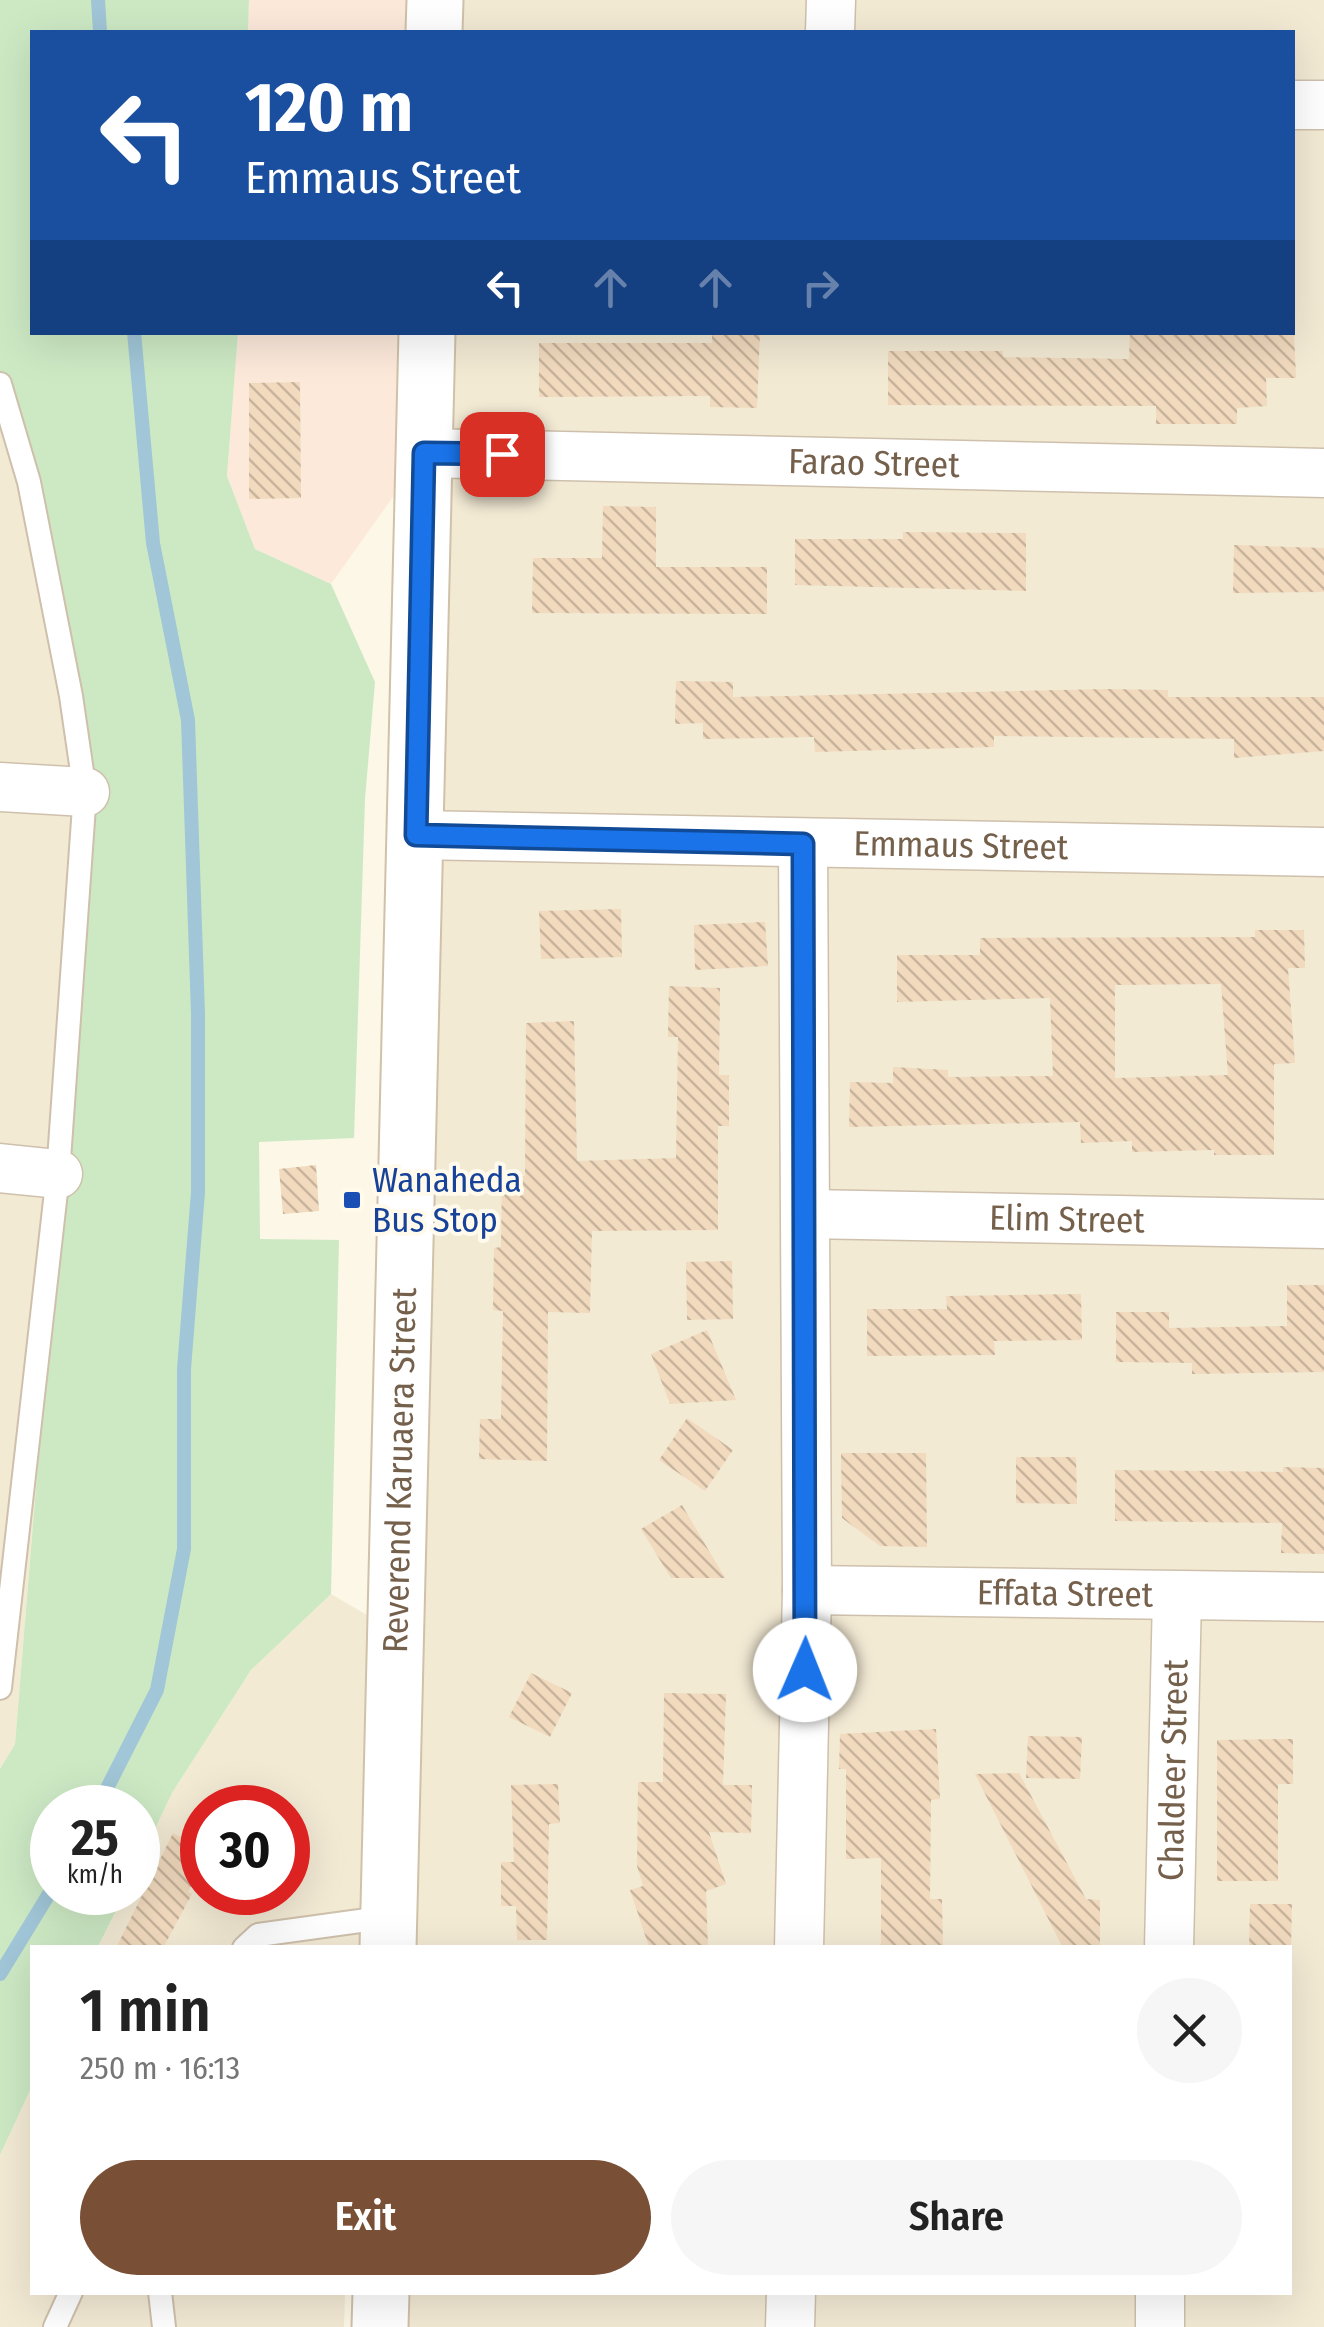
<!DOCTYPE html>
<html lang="en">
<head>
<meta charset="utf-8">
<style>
	:root { --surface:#fff; --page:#f6f6f6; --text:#222; --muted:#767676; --accent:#794f35 }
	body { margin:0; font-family:"Fira Sans Condensed",sans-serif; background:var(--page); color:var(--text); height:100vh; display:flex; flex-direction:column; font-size:38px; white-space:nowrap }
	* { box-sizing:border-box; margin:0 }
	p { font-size:32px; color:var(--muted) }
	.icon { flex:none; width:55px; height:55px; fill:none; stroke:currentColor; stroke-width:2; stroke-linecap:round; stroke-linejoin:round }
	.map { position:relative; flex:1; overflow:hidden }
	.panel { position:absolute; left:30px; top:1945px; width:1262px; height:350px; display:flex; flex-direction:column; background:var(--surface); border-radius:0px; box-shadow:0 10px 40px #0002 }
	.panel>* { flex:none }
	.banner { position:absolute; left:30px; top:30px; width:1265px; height:305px; border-radius:0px; box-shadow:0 10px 40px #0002; background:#1a4fa0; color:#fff; overflow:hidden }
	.speed { position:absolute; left:30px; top:1785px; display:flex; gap:20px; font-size:50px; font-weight:700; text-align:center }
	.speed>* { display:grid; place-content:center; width:130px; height:130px; border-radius:50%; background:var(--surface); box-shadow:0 10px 40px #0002; line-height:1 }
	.speed small { font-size:25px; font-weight:400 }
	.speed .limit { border:15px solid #d22; background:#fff; color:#111 }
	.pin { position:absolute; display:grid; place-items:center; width:85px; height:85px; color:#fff; margin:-42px; border-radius:20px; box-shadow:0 5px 15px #0006 }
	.me { position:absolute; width:110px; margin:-55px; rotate:1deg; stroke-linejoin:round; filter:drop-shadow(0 0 8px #0008) }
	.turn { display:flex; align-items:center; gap:35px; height:210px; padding:0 50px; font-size:45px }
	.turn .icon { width:130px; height:130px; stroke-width:2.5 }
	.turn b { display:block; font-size:70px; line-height:85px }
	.lanes { display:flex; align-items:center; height:95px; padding:0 50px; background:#0003; justify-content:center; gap:50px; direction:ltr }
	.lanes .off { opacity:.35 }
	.round { display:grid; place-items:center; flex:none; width:105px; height:105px; border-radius:52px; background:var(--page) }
	.overview { display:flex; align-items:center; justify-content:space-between; height:170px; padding:0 50px }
	h1 { font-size:60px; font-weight:600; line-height:75px }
	.primary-button { display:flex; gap:20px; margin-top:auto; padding:20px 50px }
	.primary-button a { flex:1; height:115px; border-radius:60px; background:var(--accent); color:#fff; font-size:40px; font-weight:600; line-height:115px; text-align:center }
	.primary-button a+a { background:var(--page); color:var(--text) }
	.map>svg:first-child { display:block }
</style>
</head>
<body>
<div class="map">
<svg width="1324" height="2327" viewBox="0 0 1324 2327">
	<defs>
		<pattern id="building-back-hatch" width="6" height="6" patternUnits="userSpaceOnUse" patternTransform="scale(2.5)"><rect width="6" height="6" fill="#f1dabe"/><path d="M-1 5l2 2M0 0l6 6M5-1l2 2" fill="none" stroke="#c8b49c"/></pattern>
	</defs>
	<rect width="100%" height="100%" fill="#fcf7e6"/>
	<g fill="#f3ead4" fill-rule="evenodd">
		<polygon points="435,0 1324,0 1324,2327 380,2327 381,2292 1290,2292 1290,1948 388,1947 427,333 1292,332 1292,32 434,32"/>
		<polygon points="0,403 93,791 15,1744 0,1769"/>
		<path d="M 331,1594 L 367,1615 L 360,1947 L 98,1948 L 125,1893 L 138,1892 L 138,1865 L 172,1793 L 251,1670 ZM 202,1808 L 288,1808 L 288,1892 L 202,1892 Z"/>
		<polygon points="32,2086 32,2292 345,2293 344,2327 0,2327 0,2155"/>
	</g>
	<g fill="#fce9da">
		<polygon points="249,0 435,0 434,32 248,32"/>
		<polygon points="238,333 427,333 424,453 331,584 255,549 227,476"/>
	</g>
	<polygon fill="#cde9c4" points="0,0 249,0 248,32 32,32 32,332 238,333 227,476 255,549 331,584 375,682 365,799 354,1138 259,1142 260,1239 339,1240 331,1594 251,1670 172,1793 138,1865 138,1808 52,1808 52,1892 125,1893 98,1947 32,1948 32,2086 0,2155 0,1769 15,1744 93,791 0,403"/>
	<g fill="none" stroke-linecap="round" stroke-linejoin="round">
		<g stroke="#a1c6d7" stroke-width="14">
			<polyline points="98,0 100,32"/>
			<polyline points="97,1808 157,1690 184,1549 184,1369 198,1192 198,1014 188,720 153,543 134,332"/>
			<polyline points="0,1974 52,1889"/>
		</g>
	</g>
	<g fill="url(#building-back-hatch)" fill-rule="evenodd">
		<polygon points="712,332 760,332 757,408 710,407 710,396 539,397 539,343 712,343"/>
		<polygon points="1130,332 1294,332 1296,378 1266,378 1267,406 1237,408 1237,424 1156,424 1156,406 888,405 888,351 1003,351 1003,357 1129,359"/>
		<polygon points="300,382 301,498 249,499 249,383"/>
		<polygon points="603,506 656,507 656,567 767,567 767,614 532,613 533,558 602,558"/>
		<polygon points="903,532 1026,533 1026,591 795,585 795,539 903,539"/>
		<polygon points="1234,545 1324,548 1324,592 1233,593"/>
		<polygon points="676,681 733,682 733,697 1107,689 1168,690 1168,697 1324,697 1324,751 1234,758 1234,739 994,736 994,747 815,752 814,737 703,739 703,723 675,724"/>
		<polygon points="621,909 622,957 541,959 539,911"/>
		<polygon points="765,922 768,966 695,970 694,925"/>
		<path d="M 1255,930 L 1304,930 L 1305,968 L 1288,968 L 1295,1063 L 1274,1064 L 1274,1155 L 1214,1155 L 1214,1150 L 1132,1152 L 1132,1141 L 1081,1143 L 1080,1122 L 849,1127 L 850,1082 L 893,1083 L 893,1067 L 948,1070 L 948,1077 L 1053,1076 L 1050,998 L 897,1002 L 897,955 L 980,955 L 980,938 L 1255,937 ZM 1221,984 L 1228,1075 L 1115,1078 L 1115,985 Z"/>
		<polygon points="669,986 720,988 719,1075 729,1075 729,1126 718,1126 718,1230 592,1231 590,1313 548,1312 547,1461 479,1459 480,1419 501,1419 503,1311 493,1310 494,1248 501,1247 502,1175 525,1176 526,1023 574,1021 577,1161 676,1158 678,1037 668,1037"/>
		<polygon points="316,1165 319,1211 283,1214 279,1169"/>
		<polygon points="732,1261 733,1319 687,1320 686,1262"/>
		<polygon points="1287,1285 1324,1285 1324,1372 1192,1374 1192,1363 1116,1362 1116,1312 1169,1312 1169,1328 1287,1326"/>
		<polygon points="1081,1294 1082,1340 994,1341 995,1355 867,1356 867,1309 947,1309 946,1296"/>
		<polygon points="707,1330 736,1400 670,1404 651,1354"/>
		<polygon points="687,1418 733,1450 705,1491 659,1460"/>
		<polygon points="841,1453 926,1453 927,1547 880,1546 842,1518"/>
		<polygon points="1016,1457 1076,1457 1077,1504 1016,1503"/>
		<polygon points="1283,1467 1324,1468 1324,1554 1281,1553 1282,1523 1115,1521 1115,1470 1283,1472"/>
		<polygon points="682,1505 725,1578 671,1578 641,1529"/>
		<polygon points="531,1673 572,1693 550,1737 509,1717"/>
		<polygon points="664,1693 726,1694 723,1785 752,1785 751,1833 709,1832 726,1884 706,1891 708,1948 649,1947 630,1890 643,1886 637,1866 638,1782 663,1782"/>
		<polygon points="936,1729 940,1799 931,1800 930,1899 942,1899 943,1946 881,1946 881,1858 846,1859 846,1769 839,1769 840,1734"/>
		<polygon points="1028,1736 1082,1737 1080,1779 1026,1778"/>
		<polygon points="1293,1739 1293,1784 1278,1784 1278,1881 1217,1881 1217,1740"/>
		<polygon points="1019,1773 1086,1899 1100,1900 1100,1948 1063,1948 975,1774"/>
		<polygon points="558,1784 560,1823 549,1824 547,1940 517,1940 516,1906 501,1906 501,1862 514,1862 511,1785"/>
		<polygon points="173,1833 202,1848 202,1864 188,1892 192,1894 163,1948 116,1948"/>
		<polygon points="1250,1904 1292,1904 1291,1948 1249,1948"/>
	</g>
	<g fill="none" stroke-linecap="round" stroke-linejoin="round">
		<defs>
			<g id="lane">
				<polyline points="0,384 29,482 71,696 85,792 58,1174 0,1688"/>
				<polyline points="244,1948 258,1935 389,1917"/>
				<polyline points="160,2292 164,2327"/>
				<polyline points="55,2327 71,2292"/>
			</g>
			<g id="street">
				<polyline points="830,32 831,0"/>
				<polyline points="1292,105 1324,105"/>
				<path id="s1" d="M 424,453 L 1324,473"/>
				<polyline points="0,787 85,792"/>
				<path id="s2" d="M 416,835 L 1324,852"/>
				<polyline points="0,1168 58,1174"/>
				<path id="s3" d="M 807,1214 L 1324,1224"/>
				<path id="s4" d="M 807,1590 L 1324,1597"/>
				<polyline points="799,1948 807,1590 803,844"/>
				<path id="s5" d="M 1169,1948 L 1177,1596"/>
				<polyline points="790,2327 791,2292"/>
				<polyline points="1160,2327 1160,2292"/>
			</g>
			<g id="secondary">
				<polyline points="434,32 435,0"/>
				<path id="s6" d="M 388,1948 L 427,332"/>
				<polyline points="380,2327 381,2292"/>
			</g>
		</defs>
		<use href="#lane" stroke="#cec0ac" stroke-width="26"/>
		<use href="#street" stroke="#cec0ac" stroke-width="51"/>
		<use href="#secondary" stroke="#d0c1a9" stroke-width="59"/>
		<use href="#lane" stroke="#fff" stroke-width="22"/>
		<use href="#street" stroke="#fff" stroke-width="48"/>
		<use href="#secondary" stroke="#fff" stroke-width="55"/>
	</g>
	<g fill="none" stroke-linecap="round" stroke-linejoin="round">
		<defs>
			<polyline id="route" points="502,454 424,453 416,835 803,844 805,1670"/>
		</defs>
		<use href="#route" stroke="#114b97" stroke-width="25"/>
		<use href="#route" stroke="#1a73e8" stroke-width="18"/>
	</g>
	<rect fill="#1a4fb4" stroke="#fffaec" stroke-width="4" x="342" y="1190" width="20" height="20" rx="5"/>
	<g text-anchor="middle" stroke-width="8" stroke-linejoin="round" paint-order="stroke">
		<g font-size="35" fill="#75604b" stroke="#fffaec">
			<text dy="12" stroke="none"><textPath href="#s1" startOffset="450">Farao Street</textPath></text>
			<text dy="12" stroke="none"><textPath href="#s2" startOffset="545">Emmaus Street</textPath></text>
			<text dy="12" stroke="none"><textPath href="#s3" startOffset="260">Elim Street</textPath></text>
			<text dy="12" stroke="none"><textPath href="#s6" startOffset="478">Reverend Karuaera Street</textPath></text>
			<text dy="12" stroke="none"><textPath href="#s4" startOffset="258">Effata Street</textPath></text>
			<text dy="12" stroke="none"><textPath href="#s5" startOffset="178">Chaldeer Street</textPath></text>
		</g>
		<g font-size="35" fill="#164399" stroke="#fffaec" text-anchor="start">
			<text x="372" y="1192">Wanaheda<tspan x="372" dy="40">Bus Stop</tspan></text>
		</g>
	</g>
</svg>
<div class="speed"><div>25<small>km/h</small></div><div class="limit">30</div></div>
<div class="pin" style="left:502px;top:454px;background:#d93025"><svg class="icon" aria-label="arrive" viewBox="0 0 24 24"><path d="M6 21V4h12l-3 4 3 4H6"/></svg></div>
<svg class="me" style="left:805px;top:1670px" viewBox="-20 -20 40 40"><circle r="19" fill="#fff"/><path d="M0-13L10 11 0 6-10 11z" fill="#1a73e8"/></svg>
<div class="banner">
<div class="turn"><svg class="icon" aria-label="left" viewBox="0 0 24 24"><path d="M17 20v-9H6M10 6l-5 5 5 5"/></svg><div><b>120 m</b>Emmaus Street</div></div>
<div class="lanes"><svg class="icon" aria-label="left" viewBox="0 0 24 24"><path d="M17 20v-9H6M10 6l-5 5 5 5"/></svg><svg class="icon off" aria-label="ahead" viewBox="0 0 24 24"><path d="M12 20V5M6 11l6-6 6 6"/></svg><svg class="icon off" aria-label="ahead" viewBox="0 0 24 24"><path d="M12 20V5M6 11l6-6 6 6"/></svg><svg class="icon off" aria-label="right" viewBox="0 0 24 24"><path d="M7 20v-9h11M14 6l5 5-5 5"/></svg></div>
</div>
<section class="panel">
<div class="overview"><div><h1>1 min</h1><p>250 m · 16:13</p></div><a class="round"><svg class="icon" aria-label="close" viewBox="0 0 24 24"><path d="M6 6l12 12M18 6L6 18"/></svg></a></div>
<div class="primary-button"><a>Exit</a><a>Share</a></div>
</section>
</div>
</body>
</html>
